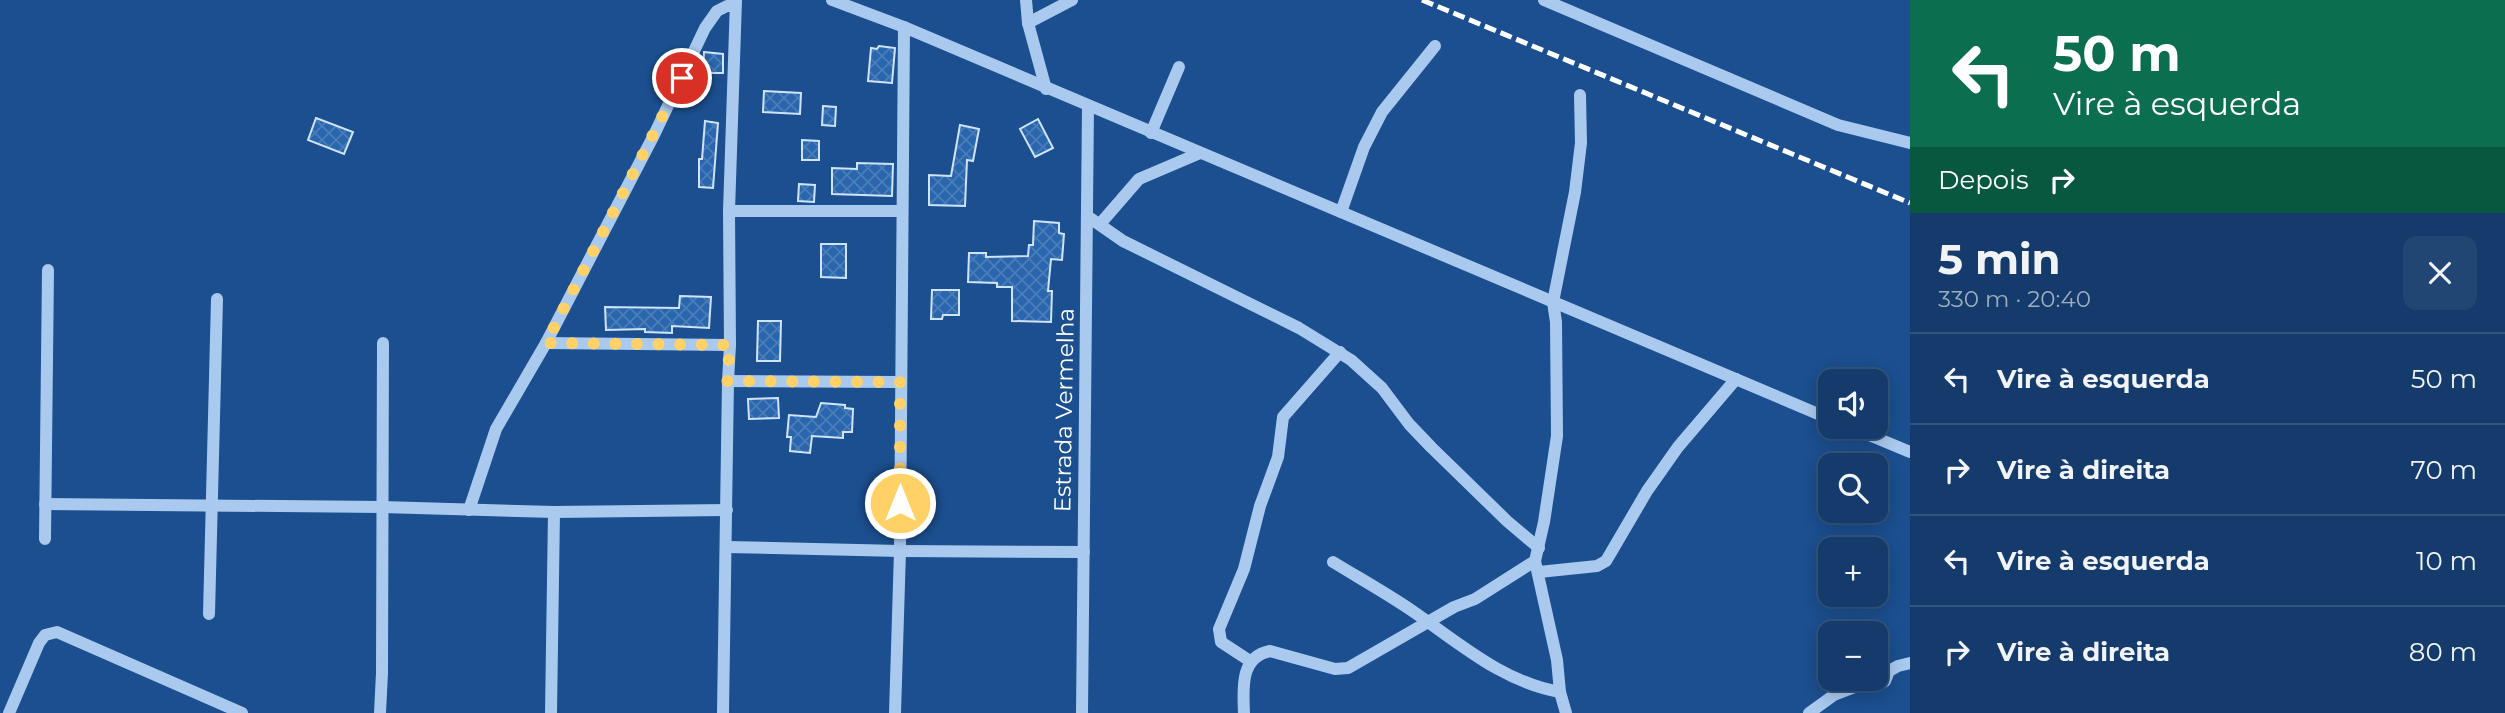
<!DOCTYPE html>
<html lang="pt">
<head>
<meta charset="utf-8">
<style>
	:root { --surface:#143b6b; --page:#214673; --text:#f1f3f6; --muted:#9dadc1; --line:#33557e }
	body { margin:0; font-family:Montserrat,sans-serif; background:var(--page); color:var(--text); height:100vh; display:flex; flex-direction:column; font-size:26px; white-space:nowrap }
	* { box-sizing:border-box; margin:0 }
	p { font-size:23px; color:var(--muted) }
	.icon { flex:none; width:38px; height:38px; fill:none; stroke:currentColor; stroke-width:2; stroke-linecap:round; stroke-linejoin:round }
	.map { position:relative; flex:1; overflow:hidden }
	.side { display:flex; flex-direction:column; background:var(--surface); width:595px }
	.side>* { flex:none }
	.guide { background:#0b6e4f; color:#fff; overflow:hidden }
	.tools { position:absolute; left:1818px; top:369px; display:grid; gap:14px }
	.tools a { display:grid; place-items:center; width:70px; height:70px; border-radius:14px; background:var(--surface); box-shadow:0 4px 18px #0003,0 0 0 2px var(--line); font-size:35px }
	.pin { position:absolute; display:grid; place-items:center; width:60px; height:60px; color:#fff; margin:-30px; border:4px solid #fff; border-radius:50%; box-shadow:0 2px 7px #0007 }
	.me { position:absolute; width:77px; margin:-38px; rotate:0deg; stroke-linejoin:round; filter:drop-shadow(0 0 5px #0008) }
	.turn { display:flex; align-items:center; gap:24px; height:147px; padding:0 28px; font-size:32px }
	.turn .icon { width:91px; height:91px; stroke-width:2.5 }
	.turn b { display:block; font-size:49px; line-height:60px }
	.then { display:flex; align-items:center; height:66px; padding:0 28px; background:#0003; gap:14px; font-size:26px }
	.round { display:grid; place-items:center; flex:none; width:74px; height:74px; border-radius:14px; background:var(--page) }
	.summary { display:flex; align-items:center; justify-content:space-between; height:119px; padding:0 28px }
	h1 { font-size:42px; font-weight:700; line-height:52px }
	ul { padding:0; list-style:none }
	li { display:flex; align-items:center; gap:21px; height:91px; padding:0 28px; border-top:2px solid var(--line) }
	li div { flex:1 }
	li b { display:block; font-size:26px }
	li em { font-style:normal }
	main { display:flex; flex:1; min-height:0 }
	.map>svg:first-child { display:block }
</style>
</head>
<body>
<main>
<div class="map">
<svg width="1910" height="713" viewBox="0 0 1910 713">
	<defs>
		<pattern id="building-cross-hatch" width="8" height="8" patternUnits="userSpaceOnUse" patternTransform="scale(1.75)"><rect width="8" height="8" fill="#2a66ad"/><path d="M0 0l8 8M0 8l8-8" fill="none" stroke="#4a7db9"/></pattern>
	</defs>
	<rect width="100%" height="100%" fill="#1b4f8f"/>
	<g fill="url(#building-cross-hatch)" stroke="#cfe3fa" stroke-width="2">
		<polygon points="879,46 895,48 892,83 868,81 871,48 877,49"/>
		<polygon points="704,52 723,54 723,73 703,73"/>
		<polygon points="764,91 801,93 800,114 763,112"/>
		<polygon points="823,106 836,107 835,126 822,125"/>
		<polygon points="316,118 353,132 344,154 308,140"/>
		<polygon points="1038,119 1053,148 1035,157 1020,129"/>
		<polygon points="705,121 718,123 713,188 699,187 699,159 702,159"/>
		<polygon points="960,125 979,129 973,161 967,160 965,206 929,205 929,175 951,176"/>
		<polygon points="802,140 819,141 819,160 802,160"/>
		<polygon points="857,163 893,164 892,196 832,194 832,168 857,169"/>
		<polygon points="799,184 815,185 814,202 798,201"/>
		<polygon points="1034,221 1059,223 1059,233 1064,234 1062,260 1051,259 1048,291 1052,291 1051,322 1012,321 1012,287 997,287 997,283 968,282 969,253 986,253 986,257 1028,256 1029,245 1033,245"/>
		<polygon points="821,244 846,244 846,278 821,277"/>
		<polygon points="932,290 959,290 959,315 943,315 942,319 931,319"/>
		<polygon points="680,296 711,297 709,328 672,326 672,333 645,332 645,329 606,330 605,307 679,308"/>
		<polygon points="758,321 781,321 780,361 757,361"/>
		<polygon points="778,398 779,418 749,419 748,399"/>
		<polygon points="821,403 845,405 845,408 853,409 852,432 843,432 843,438 812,436 810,453 790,451 791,437 787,437 789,415 816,417"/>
	</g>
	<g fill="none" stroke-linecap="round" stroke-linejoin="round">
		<g stroke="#a9c9ee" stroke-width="12">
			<polyline points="832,0 904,27 1830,419"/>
			<polyline points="1026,0 1028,23 1046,89"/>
			<polyline points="1544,0 1838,125 1910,143"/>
			<polyline points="1028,23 1072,0"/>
			<polyline points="1151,133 1179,67"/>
			<polyline points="729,211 902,211"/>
			<polyline points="1341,212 1364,147 1382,112 1435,46"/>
			<polyline points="1087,216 1123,241 1299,328 1351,360 1382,388 1409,424 1431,447 1507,521 1539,548"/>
			<polyline points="1100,224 1139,179 1200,153"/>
			<polyline points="546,343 730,345"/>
			<polyline points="728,381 899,382"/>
			<polyline points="1850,427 1910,452"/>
			<polyline points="45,504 382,507 554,512 727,510"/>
			<polyline points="469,510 496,429 546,343 654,135 705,28 717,11 727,6 735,6"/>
			<polyline points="45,539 48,270"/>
			<polyline points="727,547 900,551 1084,552"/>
			<path d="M 1333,562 C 1359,578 1386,593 1411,610 C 1458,642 1502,682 1560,692"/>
			<polyline points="1539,572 1597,566 1606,561 1647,491 1678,447 1736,379"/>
			<polyline points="209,614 217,299"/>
			<polyline points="1250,661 1221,642 1219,629 1244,569 1260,506 1278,457 1283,417 1340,352"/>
			<polyline points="9,713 39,643 45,635 57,632 242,713"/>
			<polyline points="380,713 382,673 383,343"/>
			<polyline points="551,713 554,512"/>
			<polyline points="723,713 728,381 730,345 729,211 736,0"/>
			<polyline points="895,713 900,551 904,27"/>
			<polyline points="1082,713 1088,107"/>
			<path d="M 1244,713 C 1243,688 1240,657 1270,651 L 1335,669 L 1348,668 L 1454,607 L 1475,599 L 1535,561"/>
			<polyline points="1566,713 1560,692 1557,660 1535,561 1544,522 1557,436 1556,322 1553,302 1575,192 1581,143 1580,95"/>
			<polyline points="1809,713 1834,695 1855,687 1879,685 1885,681 1889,671 1898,666 1910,663"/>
		</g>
		<polyline stroke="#fff" stroke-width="5" stroke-dasharray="12 5" stroke-linecap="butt" points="1422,0 1910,203"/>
	</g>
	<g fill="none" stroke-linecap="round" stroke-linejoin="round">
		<polyline stroke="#ffd166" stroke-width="12" stroke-dasharray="0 21.6" points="682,78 546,343 730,345 727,381 900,382 900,503"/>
	</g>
	<g text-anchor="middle" stroke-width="7" stroke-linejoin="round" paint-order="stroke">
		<g font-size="23" fill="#fff" stroke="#1b4f8f">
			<text transform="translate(1064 410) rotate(-89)" y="8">Estrada Vermelha</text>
		</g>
	</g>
</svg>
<div class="tools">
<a><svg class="icon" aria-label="sound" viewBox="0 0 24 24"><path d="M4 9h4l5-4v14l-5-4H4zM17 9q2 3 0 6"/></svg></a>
<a><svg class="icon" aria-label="search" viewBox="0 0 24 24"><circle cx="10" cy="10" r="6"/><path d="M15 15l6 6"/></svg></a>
<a>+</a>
<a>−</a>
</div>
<div class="pin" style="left:682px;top:78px;background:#d93025"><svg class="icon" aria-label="arrive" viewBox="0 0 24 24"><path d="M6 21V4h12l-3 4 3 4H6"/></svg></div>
<svg class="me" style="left:900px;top:503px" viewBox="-20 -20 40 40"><circle r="17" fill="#ffd166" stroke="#fff" stroke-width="3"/><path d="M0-11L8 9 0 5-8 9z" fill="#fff"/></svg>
</div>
<section class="side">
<div class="guide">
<div class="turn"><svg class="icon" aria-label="left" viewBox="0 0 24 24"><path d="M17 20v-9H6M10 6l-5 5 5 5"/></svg><div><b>50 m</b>Vire à esquerda</div></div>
<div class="then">Depois<svg class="icon" aria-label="right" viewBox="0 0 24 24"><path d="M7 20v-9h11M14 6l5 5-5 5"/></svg></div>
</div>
<div class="summary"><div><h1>5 min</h1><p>330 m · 20:40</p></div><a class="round"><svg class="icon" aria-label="close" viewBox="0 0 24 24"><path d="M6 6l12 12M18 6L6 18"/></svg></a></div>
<ul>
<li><svg class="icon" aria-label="left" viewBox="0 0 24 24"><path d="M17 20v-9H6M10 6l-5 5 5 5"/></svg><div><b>Vire à esquerda</b></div><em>50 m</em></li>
<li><svg class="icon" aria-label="right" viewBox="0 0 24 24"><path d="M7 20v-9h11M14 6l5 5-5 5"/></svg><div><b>Vire à direita</b></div><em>70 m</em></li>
<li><svg class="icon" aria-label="left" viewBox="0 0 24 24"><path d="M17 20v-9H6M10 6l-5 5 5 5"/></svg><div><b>Vire à esquerda</b></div><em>10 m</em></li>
<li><svg class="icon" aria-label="right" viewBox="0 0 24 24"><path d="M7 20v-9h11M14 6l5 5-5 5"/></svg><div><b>Vire à direita</b></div><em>80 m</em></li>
</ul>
</section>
</main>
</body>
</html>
